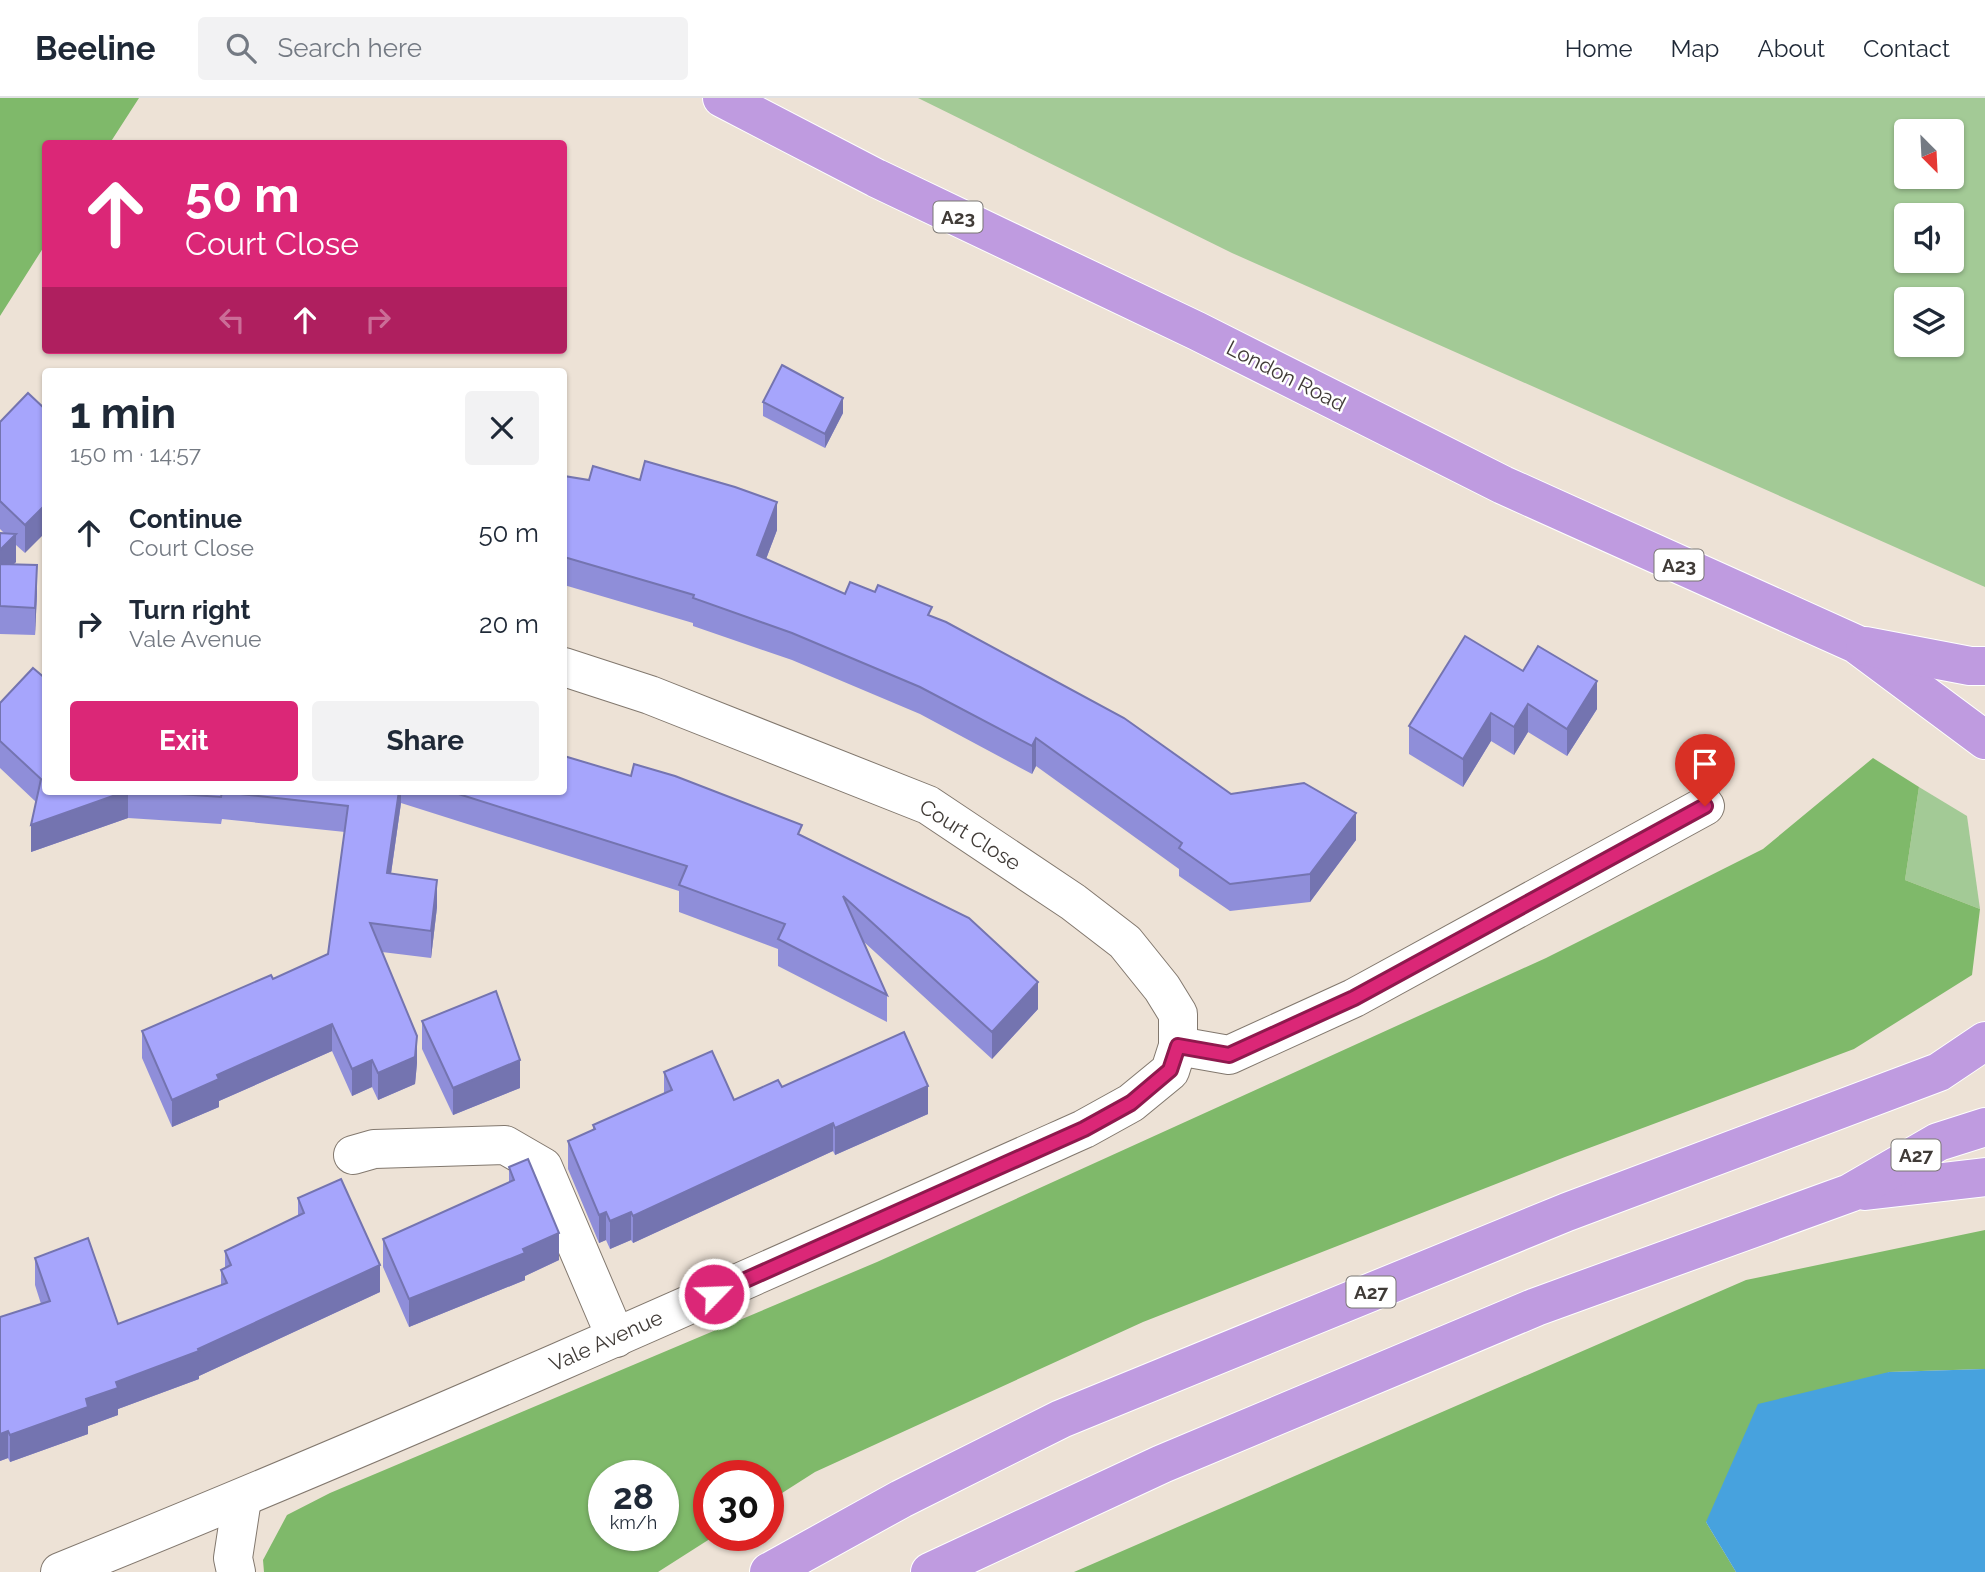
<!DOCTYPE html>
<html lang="en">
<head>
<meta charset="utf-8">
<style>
	:root { --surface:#fff; --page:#f2f2f3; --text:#1f2937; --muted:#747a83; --line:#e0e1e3; --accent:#db2777 }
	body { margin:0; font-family:Raleway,sans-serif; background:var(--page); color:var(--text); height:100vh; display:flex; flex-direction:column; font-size:26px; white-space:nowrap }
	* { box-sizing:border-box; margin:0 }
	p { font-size:23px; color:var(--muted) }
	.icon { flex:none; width:38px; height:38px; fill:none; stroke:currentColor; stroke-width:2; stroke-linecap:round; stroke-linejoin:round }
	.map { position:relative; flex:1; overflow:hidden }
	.side { position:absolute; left:42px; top:270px; width:525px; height:427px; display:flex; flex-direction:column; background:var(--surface); border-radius:7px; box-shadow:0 2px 5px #0004 }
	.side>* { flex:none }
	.hud { position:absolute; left:42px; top:42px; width:525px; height:214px; border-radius:7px; box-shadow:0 2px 5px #0004; background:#db2777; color:#fff; overflow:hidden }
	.needle { width:46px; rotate:156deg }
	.fabs { position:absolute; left:1894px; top:21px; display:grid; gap:14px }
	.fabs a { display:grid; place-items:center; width:70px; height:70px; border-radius:7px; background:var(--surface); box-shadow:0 2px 5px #0004; font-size:35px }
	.speed { position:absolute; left:588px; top:1362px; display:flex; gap:14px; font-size:35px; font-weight:700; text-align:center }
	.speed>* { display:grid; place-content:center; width:91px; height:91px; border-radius:50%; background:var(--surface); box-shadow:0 2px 5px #0004; line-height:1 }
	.speed small { font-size:18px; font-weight:400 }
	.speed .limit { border:10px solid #d22; background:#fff; color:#111 }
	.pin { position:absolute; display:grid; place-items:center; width:60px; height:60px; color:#fff; margin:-72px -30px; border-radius:50% 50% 50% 0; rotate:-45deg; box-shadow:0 0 7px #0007 }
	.pin .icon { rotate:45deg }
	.me { position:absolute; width:77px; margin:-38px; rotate:66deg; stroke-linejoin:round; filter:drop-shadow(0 0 5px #0008) }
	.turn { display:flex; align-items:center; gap:24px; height:147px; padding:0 28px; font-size:32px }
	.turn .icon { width:91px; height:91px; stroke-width:2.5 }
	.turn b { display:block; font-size:49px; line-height:60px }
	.lanes { display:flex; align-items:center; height:66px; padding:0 28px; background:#0003; justify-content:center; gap:35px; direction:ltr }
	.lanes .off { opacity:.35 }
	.round { display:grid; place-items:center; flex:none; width:74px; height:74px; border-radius:7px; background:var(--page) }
	.overview { display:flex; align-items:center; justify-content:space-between; height:119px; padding:0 28px }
	h1 { font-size:42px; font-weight:700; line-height:52px }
	.primary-button { display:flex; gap:14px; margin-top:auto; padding:14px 28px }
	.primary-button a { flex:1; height:80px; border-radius:7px; background:var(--accent); color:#fff; font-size:28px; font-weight:700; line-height:80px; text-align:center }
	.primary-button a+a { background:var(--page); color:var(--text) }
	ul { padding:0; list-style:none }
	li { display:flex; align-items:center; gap:21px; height:91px; padding:0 28px }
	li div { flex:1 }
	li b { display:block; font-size:26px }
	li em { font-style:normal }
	header { display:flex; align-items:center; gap:42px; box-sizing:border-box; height:98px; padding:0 35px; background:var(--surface); border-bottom:2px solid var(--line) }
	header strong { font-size:33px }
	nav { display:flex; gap:38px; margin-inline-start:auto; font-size:24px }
	.search { width:490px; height:63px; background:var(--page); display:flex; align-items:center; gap:18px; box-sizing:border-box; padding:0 24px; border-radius:7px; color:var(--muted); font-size:26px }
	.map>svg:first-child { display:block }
</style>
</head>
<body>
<header>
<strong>Beeline</strong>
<div class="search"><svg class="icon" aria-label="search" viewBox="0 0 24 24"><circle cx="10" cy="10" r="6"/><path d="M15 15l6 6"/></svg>Search here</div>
<nav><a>Home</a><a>Map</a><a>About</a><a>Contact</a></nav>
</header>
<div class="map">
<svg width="1985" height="1474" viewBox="0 0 1985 1474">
	<rect width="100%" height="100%" fill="#ede2d6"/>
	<g fill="#a3ca96" fill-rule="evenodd">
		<path d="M 918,0 L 1985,0 L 1985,489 L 1232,155 ZM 1906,33 L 1951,33 L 1951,79 L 1906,79 ZM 1906,117 L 1951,117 L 1951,163 L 1906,163 ZM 1906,201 L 1951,201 L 1951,247 L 1906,247 Z"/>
		<polygon points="1919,689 1967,718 1980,811 1905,782"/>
	</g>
	<g fill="#7fb96a" fill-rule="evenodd">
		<polygon points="0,0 139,0 110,45 46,46 45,147 0,218"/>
		<path d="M 1873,660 L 1919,689 L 1905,782 L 1980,811 L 1972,877 L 1854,951 L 1565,1059 L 1143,1224 L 815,1374 L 768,1404 L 768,1377 L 709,1377 L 709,1437 L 716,1437 L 658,1474 L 264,1474 L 263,1462 L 287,1417 L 330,1395 L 877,1164 L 1546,860 L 1763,751 ZM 604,1377 L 663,1377 L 663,1437 L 604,1437 Z"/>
		<polygon points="1985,1132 1985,1271 1889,1274 1706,1424 1736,1474 1074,1474 1746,1182"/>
	</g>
	<polygon fill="#47a2de" points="1985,1271 1985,1474 1736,1474 1706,1424 1758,1306 1889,1274"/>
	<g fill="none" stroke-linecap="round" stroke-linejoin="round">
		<defs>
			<g id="minor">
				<polyline points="1178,948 1229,957 1354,900 1705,708"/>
				<polyline points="353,1057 374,1051 505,1047 543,1069 616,1240"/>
				<path d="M 60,1474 C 405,1335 744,1183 1084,1031 L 1131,1005 L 1170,973 L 1178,948 L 1178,916 L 1162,890 L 1125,844 L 1073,804 L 928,707 L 650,597 L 564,569"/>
				<polyline points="236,1474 233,1460 242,1401"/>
			</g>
			<g id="highway">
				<polyline points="722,0 876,80 1197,233 1503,387 1856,546 1985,642"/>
				<polyline points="1865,548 1970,568 1985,568"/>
				<polyline points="1865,1093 1985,1079"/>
				<polyline points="769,1474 901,1401 1061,1321 1567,1114 1939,974 1985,943"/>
				<polyline points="930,1474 1162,1366 1536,1209 1850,1095 1938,1044 1985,1029"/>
			</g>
		</defs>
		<use href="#minor" stroke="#82786e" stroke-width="40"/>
		<use href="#highway" stroke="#fff" stroke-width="40"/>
		<use href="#minor" stroke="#fff" stroke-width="38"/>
		<use href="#highway" stroke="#bf9be0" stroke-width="38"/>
	</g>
	<g fill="#8f8ed9">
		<polygon points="28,295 25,455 16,447 16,464 13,466 37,495 35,537 0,536 0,435 4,435 0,431 0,324"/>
		<polygon points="763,304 843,315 825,350 763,318"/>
		<polygon points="564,378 777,432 766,461 845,496 932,519 1231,696 1356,742 1310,804 1230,813 1179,778 1179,771 1036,668 1032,676 920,616 792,562 693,528 693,525 564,487"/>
		<polygon points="33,570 46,693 564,693 802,737 1038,911 992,961 864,844 887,897 887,924 778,868 778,851 679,814 679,793 401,705 391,776 437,809 431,860 382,854 417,965 415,986 378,1002 372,989 352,998 332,953 219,1003 219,1009 172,1029 142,960 142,933 273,881 328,856 345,734 222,721 221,726 128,720 31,754 36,704 0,670 0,605"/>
		<polygon points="1523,573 1597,611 1567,658 1528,634 1514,657 1491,643 1463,689 1409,656 1409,628"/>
		<polygon points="422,923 520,990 453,1017 422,951"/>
		<polygon points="664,974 734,1002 782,989 928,1016 835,1057 833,1053 633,1145 631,1142 610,1151 606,1142 599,1145 568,1071 568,1043 593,1032 593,1027 664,996"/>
		<polygon points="509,1069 559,1162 525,1178 525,1182 409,1229 383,1169 383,1141 509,1084"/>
		<polygon points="298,1100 380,1194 199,1278 199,1281 118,1311 118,1317 88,1328 88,1336 10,1364 8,1360 0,1363 0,1219 41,1206 35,1187 35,1160 118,1226 221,1188 221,1172 225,1170 225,1153 298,1118"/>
	</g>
	<g fill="#7474b0">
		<polygon points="843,300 843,315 825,350 825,336"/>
		<polygon points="777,404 777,432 757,485 757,457"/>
		<polygon points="46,406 46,434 25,455 25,427"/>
		<polygon points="16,436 16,464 0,480 0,452"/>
		<polygon points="37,467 37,495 35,537 35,510"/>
		<polygon points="1597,583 1597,611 1567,658 1567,631"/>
		<polygon points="1528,606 1528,634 1514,657 1514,629"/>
		<polygon points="1491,615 1491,643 1463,689 1463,661"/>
		<polygon points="1036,640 1036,668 1032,676 1032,648"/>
		<polygon points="128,693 128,720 31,754 31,727"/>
		<polygon points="399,693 401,693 401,705 387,803 387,775"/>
		<polygon points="1356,715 1356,742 1310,804 1310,776"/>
		<polygon points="437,782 437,809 431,860 431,833"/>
		<polygon points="1038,884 1038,911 992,961 992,934"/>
		<polygon points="332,926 332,953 219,1003 219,1009 172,1029 172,1002 217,977"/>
		<polygon points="417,938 417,965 415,986 378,1002 378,975"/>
		<polygon points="372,962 372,989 352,998 352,971"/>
		<polygon points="520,962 520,990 453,1017 453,990"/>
		<polygon points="928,988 928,1016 835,1057 835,1030"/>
		<polygon points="833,1025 833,1053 633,1145 633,1118"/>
		<polygon points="606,1114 606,1142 599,1145 599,1117"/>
		<polygon points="631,1114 631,1142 610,1151 610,1123"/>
		<polygon points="559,1135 559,1162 525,1178 525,1182 409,1229 409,1201"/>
		<polygon points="380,1167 380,1194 199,1278 199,1281 118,1311 118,1317 88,1328 88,1336 10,1364 10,1337 86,1301 116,1284 198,1251"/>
		<polygon points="8,1333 8,1360 0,1363 0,1336"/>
	</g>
	<g fill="#a6a5fc" stroke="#7474b0" stroke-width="2">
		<polygon points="782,267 843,300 825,336 763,304"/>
		<polygon points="28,295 46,312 46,406 25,427 0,403 0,324"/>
		<polygon points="645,363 735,389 777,404 757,457 845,496 850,484 875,494 878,487 932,509 928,517 946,524 1124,620 1231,696 1304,685 1356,715 1310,776 1230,786 1179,750 1182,745 1036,640 1032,648 920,589 792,535 693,500 694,497 564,459 564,378 589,382 593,368 640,382"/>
		<polygon points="0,435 16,436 0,452"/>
		<polygon points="0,466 37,467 35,510 0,508"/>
		<polygon points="1465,538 1523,573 1538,548 1597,583 1567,631 1528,606 1514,629 1491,615 1463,661 1409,628"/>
		<polygon points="33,570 46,581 46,693 127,693 31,727 41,681 0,643 0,605"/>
		<polygon points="564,658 631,678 634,666 675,678 802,727 798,736 969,820 1038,884 992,934 843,798 887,897 778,841 785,826 679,787 687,768 449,693 564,693"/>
		<polygon points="136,693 399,693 387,775 437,782 431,833 370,825 417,938 415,959 378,975 372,962 352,971 332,926 217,977 219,981 172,1002 142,933 271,877 273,881 328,856 348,708 222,694 221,699"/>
		<polygon points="496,893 520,962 453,990 422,923"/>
		<polygon points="904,934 928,988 835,1030 833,1025 633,1118 631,1114 610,1123 606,1114 599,1117 568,1043 595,1031 593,1027 672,992 664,974 712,953 734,1002 778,982 782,989"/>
		<polygon points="528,1061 559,1135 523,1151 525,1155 409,1201 383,1141 514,1082 509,1069"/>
		<polygon points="341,1081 380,1167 198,1251 199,1253 116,1284 118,1290 86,1301 88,1309 10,1337 8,1333 0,1336 0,1219 50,1203 35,1160 88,1140 118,1226 227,1185 221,1172 231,1167 225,1153 304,1115 298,1100"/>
	</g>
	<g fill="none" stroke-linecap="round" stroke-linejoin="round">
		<defs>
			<polyline id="route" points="714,1196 1084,1031 1131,1005 1170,972 1178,948 1229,957 1354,900 1705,708"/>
		</defs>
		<use href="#route" stroke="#8e194d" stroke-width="18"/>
		<use href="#route" stroke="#db2777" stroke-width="12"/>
	</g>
	<g text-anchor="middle" stroke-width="5" stroke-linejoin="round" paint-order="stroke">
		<g fill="#fff" stroke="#797673" stroke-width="2">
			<rect x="933.5" y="103.5" width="49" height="31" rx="5"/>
			<rect x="1654.5" y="451.5" width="49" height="31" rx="5"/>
			<rect x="1891.5" y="1041.5" width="49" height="31" rx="5"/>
			<rect x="1346.5" y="1178.5" width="49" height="31" rx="5"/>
		</g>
		<g font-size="19" font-weight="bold" fill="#403b37">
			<text x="958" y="126">A23</text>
			<text x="1679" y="474">A23</text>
			<text x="1916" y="1064">A27</text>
			<text x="1371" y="1201">A27</text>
		</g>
		<g font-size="21" fill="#403b37" stroke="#fff">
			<text transform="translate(1286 278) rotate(27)" y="7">London Road</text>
			<text transform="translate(970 737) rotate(32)" y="7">Court Close</text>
			<text transform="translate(606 1243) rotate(-24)" y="7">Vale Avenue</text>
		</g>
	</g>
</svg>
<div class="fabs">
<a><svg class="needle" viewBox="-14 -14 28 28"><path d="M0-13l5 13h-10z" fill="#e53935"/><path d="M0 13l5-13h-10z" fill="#747a83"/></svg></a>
<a><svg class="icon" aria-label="sound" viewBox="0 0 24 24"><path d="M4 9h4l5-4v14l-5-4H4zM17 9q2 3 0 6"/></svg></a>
<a><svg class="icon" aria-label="layers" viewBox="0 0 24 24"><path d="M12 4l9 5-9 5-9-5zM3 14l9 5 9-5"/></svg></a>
</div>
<div class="speed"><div>28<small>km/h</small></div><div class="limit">30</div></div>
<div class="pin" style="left:1705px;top:708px;background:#d93025"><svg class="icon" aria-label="arrive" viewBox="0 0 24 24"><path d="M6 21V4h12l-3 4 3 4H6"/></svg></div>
<svg class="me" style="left:714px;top:1196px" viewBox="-20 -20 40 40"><circle r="17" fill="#db2777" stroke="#fff" stroke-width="3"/><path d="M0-11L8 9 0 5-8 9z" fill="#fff"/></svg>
<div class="hud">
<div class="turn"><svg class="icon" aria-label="ahead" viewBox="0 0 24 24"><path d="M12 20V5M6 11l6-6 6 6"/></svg><div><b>50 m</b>Court Close</div></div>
<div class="lanes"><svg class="icon off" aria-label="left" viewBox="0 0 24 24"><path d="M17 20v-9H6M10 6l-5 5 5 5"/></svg><svg class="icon" aria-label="ahead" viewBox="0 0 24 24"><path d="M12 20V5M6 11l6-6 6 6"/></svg><svg class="icon off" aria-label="right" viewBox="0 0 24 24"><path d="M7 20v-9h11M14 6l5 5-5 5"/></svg></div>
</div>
<section class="side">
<div class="overview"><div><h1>1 min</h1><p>150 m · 14:57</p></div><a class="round"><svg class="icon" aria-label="close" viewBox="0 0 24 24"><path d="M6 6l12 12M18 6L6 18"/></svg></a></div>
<ul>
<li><svg class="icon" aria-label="ahead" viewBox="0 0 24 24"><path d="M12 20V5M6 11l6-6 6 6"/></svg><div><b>Continue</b><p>Court Close</p></div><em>50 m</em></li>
<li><svg class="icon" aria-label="right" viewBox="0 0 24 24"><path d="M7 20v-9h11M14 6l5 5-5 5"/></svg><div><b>Turn right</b><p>Vale Avenue</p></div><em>20 m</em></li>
</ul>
<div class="primary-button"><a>Exit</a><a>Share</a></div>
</section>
</div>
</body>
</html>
